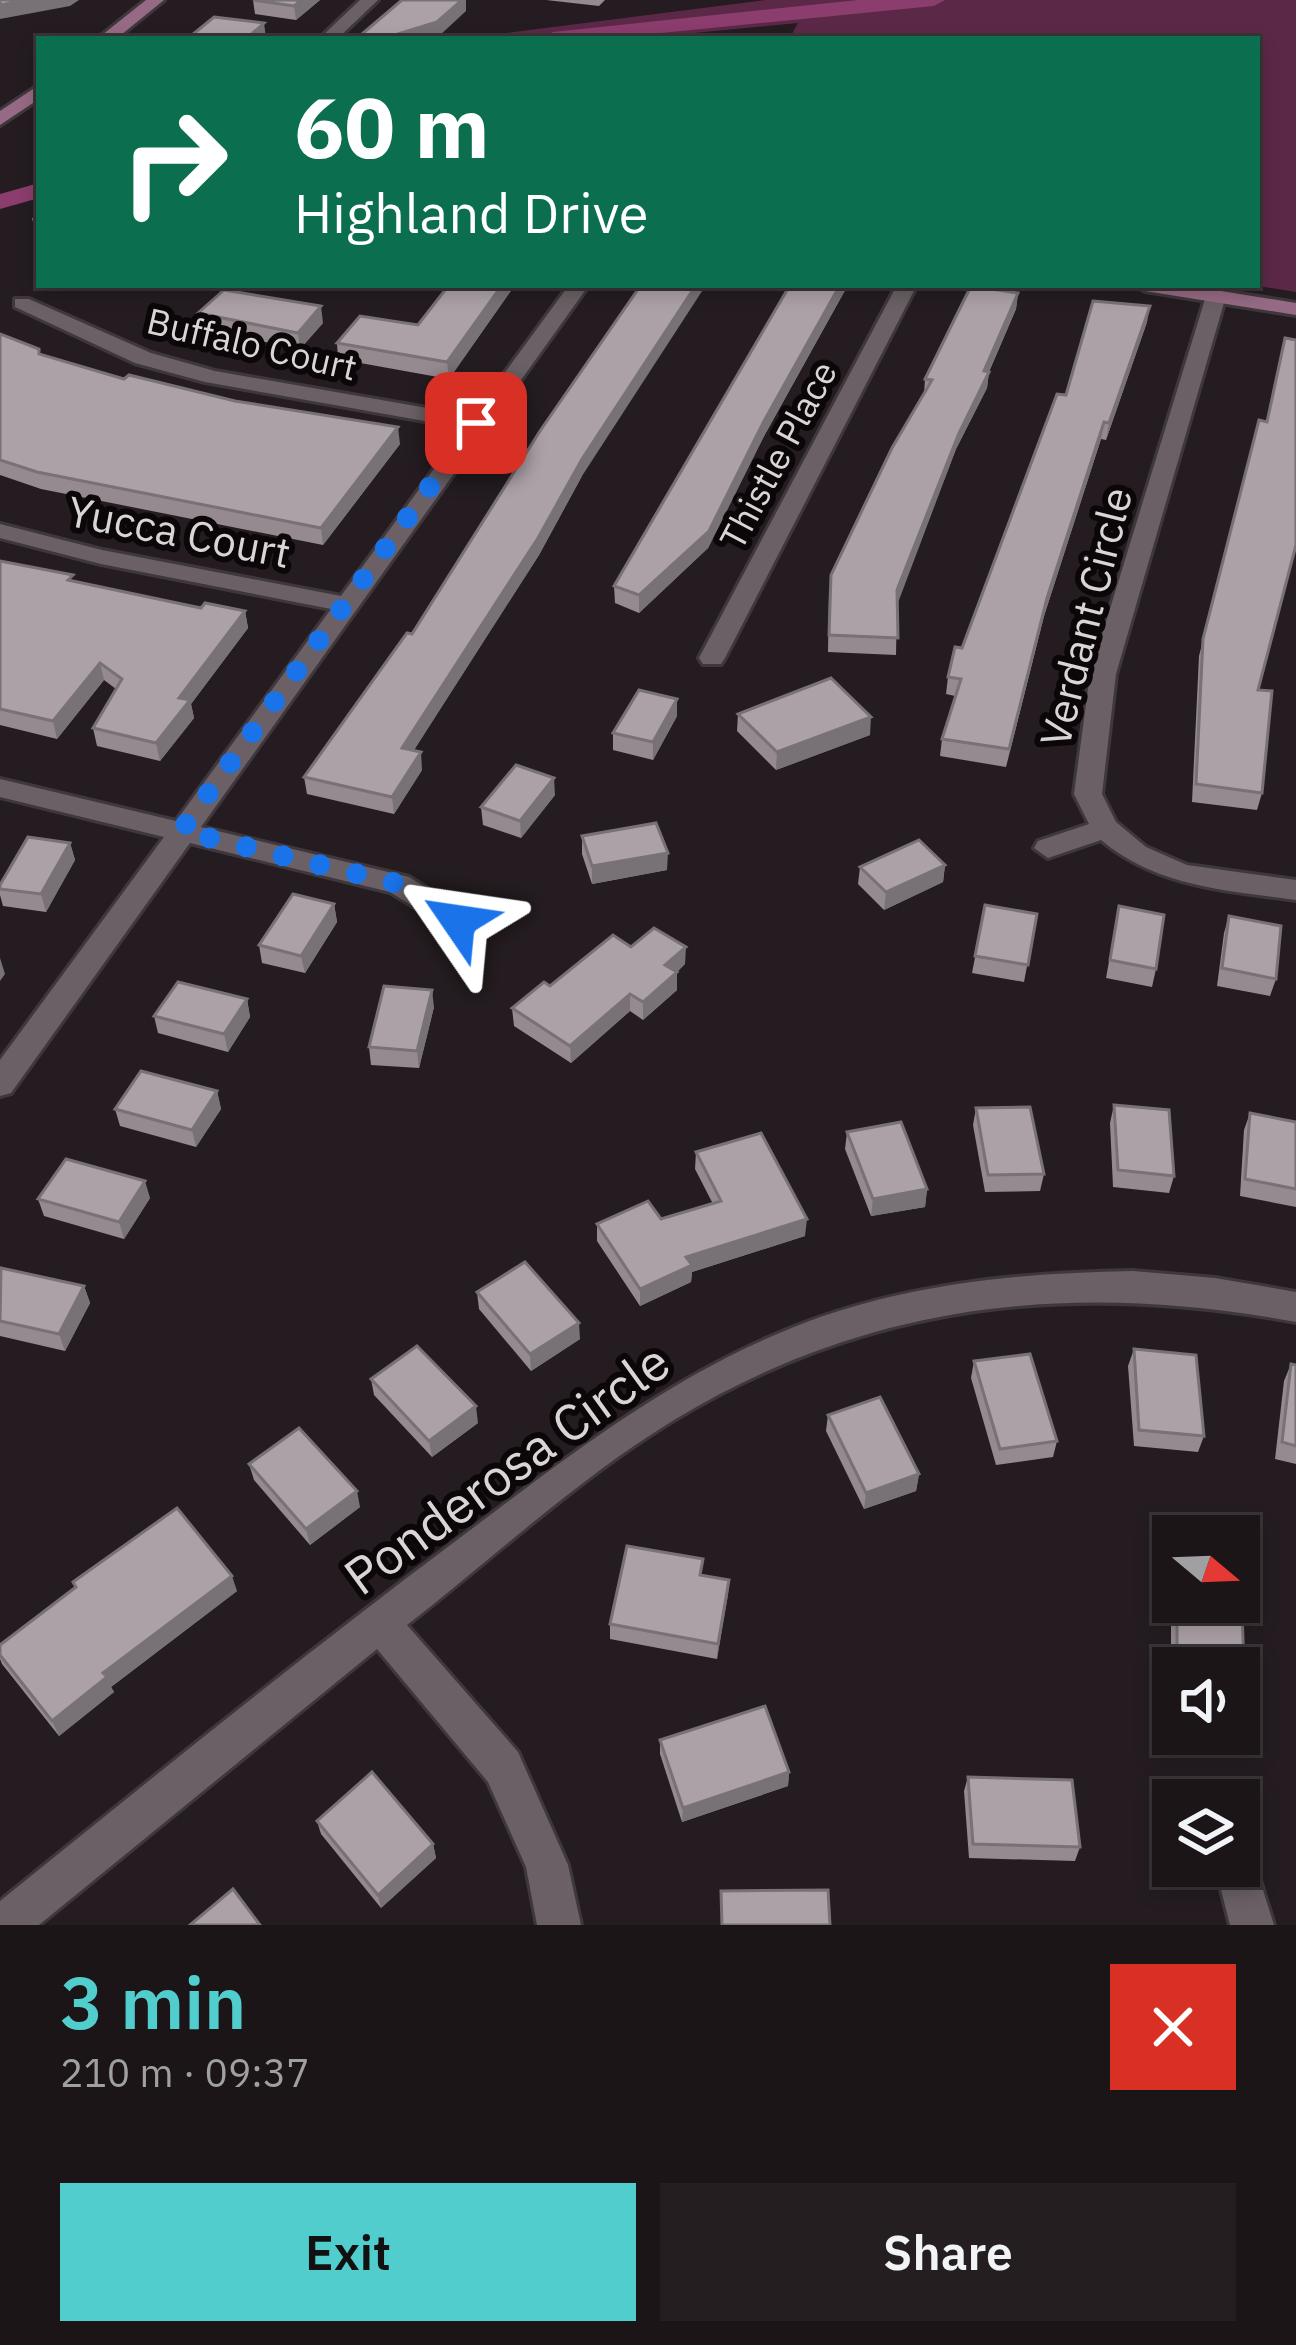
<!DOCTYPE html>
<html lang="en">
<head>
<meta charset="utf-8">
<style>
	:root { --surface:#1b1518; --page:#241e21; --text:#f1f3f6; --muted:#a09fa2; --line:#393437; --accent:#52cdcd }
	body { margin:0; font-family:"IBM Plex Sans",sans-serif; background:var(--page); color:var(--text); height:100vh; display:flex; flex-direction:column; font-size:45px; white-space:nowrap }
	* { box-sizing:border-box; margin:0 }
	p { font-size:39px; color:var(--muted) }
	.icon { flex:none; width:66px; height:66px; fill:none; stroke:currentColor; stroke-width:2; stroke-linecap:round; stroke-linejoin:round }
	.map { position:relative; height:1925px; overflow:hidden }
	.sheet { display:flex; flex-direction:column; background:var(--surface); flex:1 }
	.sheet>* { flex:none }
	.hud { position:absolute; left:36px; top:36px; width:1224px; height:252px; border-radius:0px; box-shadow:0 6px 18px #0003,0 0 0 3px var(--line); background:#0b6e4f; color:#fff; overflow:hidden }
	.needle { width:78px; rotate:109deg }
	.tools { position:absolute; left:1152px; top:1515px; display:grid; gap:24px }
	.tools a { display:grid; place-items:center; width:108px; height:108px; border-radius:0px; background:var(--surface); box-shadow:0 6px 18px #0003,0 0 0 3px var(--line); font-size:60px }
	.pin { position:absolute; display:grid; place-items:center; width:102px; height:102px; color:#fff; margin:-51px; border-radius:24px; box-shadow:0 6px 18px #0006 }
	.me { position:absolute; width:132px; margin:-66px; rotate:302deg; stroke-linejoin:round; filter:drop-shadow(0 0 9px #0008) }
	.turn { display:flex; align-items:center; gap:42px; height:252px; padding:0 60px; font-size:54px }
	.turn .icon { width:156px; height:156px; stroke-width:2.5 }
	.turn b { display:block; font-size:84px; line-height:102px }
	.round { display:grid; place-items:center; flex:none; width:126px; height:126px; border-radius:0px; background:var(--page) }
	.headline { display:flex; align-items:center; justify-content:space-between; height:204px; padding:0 60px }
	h1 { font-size:72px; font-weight:600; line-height:90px; color:var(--accent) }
	.button { display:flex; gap:24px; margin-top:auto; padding:24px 60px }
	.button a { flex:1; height:138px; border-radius:0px; background:var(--accent); color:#111; font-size:48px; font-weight:600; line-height:138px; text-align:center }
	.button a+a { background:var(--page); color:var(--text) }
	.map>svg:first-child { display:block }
</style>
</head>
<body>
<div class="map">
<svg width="1296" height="1925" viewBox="0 0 1296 1925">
	<rect width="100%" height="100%" fill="#241c20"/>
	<polygon fill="#5c2848" points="765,0 1296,0 1296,292 1252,285 1257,285 1257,39 789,39 798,23 631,39 458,39"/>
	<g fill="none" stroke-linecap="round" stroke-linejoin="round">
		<g fill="#8b3d6d" fill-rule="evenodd">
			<polygon points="858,0 945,0 934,6 601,39 542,39 553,32"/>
			<polygon points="39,183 39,198 0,209 0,194"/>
		</g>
		<defs>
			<g id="street">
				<polygon points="360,0 378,0 337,39 319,39"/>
				<polygon points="569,285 589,285 201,827 409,877 468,914 473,921 468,928 448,928 390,892 190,843 11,1093 0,1096 0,1060 164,837 0,797 0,779 176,821 331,609 101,564 0,538 0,524 102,550 341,596 464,428 205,382 135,363 15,307 15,299 29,299 151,353 215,371 473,416"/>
				<polygon points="897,285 917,285 725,658 721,664 703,664 699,658"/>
				<path d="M 1216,290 L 1226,296 L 1116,674 L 1102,794 L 1116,822 L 1146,847 L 1187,865 L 1296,880 L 1296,900 C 1225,890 1157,887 1101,840 L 1048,858 L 1034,848 L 1038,841 L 1089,824 L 1074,794 L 1090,674 L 1206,296 Z"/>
				<path d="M 1133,1271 L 1215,1278 L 1296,1292 L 1296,1322 C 1074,1281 870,1301 674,1420 C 579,1478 494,1557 407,1625 L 518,1752 L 568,1865 L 581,1925 L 537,1925 L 526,1867 L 488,1782 L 377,1649 L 39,1925 L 0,1925 L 0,1901 C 151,1779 302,1656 457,1540 C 565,1459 666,1378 794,1327 C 902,1284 1017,1273 1133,1271 Z"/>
				<polygon points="1239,1849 1252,1855 1274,1925 1230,1925 1216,1870 1239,1866"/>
			</g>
			<g id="secondary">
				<polygon points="146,0 164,0 116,39 97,39"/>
				<polygon points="39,85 39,99 0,125 0,111"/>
				<polygon points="1135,285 1184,285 1296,303 1296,315 1145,291"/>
			</g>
		</defs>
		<use href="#street" stroke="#3e373b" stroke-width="6"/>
		<use href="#secondary" stroke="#3e373b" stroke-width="6"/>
		<use href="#street" fill="#6a6065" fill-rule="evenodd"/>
		<use href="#secondary" fill="#966a84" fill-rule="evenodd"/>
	</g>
	<g fill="#948a90">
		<polygon points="253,0 320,0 296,20 255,14"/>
		<polygon points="546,0 605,0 599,6"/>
		<polygon points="32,218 39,218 39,236 36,234"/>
		<polygon points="449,285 515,285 449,379 338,359 337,343 418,325"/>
		<polygon points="790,285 848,285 763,438 708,548 639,613 615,603 614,586"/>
		<polygon points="1018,293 1016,309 989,372 987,388 956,449 897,602 896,655 828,652 829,592 924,394 925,379"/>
		<polygon points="198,313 323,323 300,349 201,329"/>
		<polygon points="1147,322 1106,440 1101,439 1044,616 1006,767 940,756 942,739 955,696 946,694 948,677 962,648 1066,395"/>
		<polygon points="0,334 40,355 124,379 400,444 323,545 41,489 0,475"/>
		<polygon points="1259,420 1258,690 1262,793 1257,810 1192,802 1199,656"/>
		<polygon points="582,476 539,555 413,751 422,770 394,814 307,794 304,777 412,634"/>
		<polygon points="0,561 75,582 201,608 245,611 248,628 191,704 194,718 160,761 97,746 93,728 116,689 104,680 57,739 0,725"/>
		<polygon points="738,714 870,735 776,770 737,731"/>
		<polygon points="677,716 653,760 613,750 613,733"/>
		<polygon points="555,795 521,838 483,825 481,807"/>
		<polygon points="582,836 667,870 592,884 582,854"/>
		<polygon points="70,843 75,860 46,912 3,906 0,895 0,885"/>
		<polygon points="945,865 943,882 884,910 858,884 860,867"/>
		<polygon points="334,904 337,922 305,973 262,963 259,945"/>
		<polygon points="985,905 1037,914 1024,982 972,973"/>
		<polygon points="1119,906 1156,969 1152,987 1106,978"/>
		<polygon points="1229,916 1276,979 1270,996 1217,986 1224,933"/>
		<polygon points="631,947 685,964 677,972 677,990 643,1020 630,1011 571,1063 514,1026 512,1008 550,986"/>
		<polygon points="247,999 250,1017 228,1052 158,1033 154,1016"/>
		<polygon points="434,1007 419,1068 371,1065 369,1047"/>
		<polygon points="217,1091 221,1109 196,1147 120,1126 115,1109"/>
		<polygon points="1114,1105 1174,1176 1169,1193 1113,1187 1110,1123"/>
		<polygon points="976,1108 1044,1174 1040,1191 985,1192 973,1125"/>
		<polygon points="1250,1113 1296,1122 1296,1207 1240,1196 1244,1130"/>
		<polygon points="847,1132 927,1189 925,1207 871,1216 845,1149"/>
		<polygon points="696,1152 805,1236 692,1272 691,1282 640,1306 597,1241 597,1224 661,1219 713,1204 695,1169"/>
		<polygon points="150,1198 124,1239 44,1216 38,1199"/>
		<polygon points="0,1270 84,1286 90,1303 65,1351 0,1336"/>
		<polygon points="477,1292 580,1339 531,1371 479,1309"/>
		<polygon points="1134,1349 1204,1436 1198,1452 1134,1446 1128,1366"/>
		<polygon points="974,1361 1057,1441 1053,1457 996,1465 971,1378"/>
		<polygon points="1291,1364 1296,1365 1296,1464 1275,1459 1284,1381"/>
		<polygon points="371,1379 478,1423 432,1457 374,1395"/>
		<polygon points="828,1415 919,1474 916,1491 864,1509 826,1431"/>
		<polygon points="249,1464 360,1507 310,1545 254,1480"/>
		<polygon points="703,1575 729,1580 717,1659 610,1639 610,1624"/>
		<polygon points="73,1582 237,1591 111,1687 114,1692 59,1736 2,1664 0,1659 0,1645 75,1587"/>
		<polygon points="1175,1602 1210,1602 1242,1607 1245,1706 1239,1719 1239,1668 1173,1668 1173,1710 1171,1710 1171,1612"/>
		<polygon points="660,1740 789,1772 788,1786 682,1822 660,1754"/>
		<polygon points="968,1777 1080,1847 1075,1861 969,1858 964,1791"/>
		<polygon points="317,1821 433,1844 436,1858 381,1908 321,1834"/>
	</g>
	<g fill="#787175">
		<polygon points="27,0 79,0 70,6 0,19 0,5"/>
		<polygon points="301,0 320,0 296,20 294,6"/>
		<polygon points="462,0 466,0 466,11 438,37 431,39 382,39"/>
		<polygon points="264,23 266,38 264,39 246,39"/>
		<polygon points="502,285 515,285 449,379 447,362"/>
		<polygon points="696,285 706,285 582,476 539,555 404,766 402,748 582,459"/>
		<polygon points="840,285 848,285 763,438 708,548 639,613 639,595 764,421"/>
		<polygon points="1018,293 1016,309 984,383 989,372 987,388 956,449 896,608 897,590 959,433"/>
		<polygon points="321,306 323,323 300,349 298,333"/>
		<polygon points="1150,306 1147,322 1106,440 1109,423"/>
		<polygon points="1104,422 1101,439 1044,616 1006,767 1047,598"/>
		<polygon points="398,427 400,444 323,545 321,528"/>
		<polygon points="245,611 248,628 191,704 194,718 160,761 156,743 179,698"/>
		<polygon points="100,663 104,680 57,739 53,721"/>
		<polygon points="677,699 677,716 653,760 653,742"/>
		<polygon points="871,717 870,735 776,770 777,752"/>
		<polygon points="421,752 422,770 394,814 392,797"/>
		<polygon points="554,778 555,795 521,838 520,821"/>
		<polygon points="70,843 75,860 46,912 41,894"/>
		<polygon points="668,853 667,870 592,884 592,866"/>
		<polygon points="945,865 943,882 884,910 886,892"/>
		<polygon points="334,904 337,922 305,973 301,956"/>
		<polygon points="686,947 685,964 664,982 665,965"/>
		<polygon points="0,958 5,974 0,981"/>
		<polygon points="677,972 677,990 643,1020 643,1002"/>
		<polygon points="432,990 434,1007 419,1068 417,1051"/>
		<polygon points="630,994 630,1011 571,1063 570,1046"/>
		<polygon points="247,999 250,1017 228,1052 224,1034"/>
		<polygon points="217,1091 221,1109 196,1147 192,1130"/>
		<polygon points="145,1181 150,1198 124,1239 119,1222"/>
		<polygon points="927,1189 925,1207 871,1216 873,1199"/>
		<polygon points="807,1219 805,1236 692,1272 691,1282 640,1306 640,1289 686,1257"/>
		<polygon points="84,1286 90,1303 65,1351 59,1334"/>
		<polygon points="579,1323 580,1339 531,1371 530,1354"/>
		<polygon points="476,1406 478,1423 432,1457 429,1441"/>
		<polygon points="919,1474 916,1491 864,1509 866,1493"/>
		<polygon points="357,1491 360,1507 310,1545 306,1529"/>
		<polygon points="232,1576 237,1591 111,1687 114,1692 59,1736 52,1721 103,1673"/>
		<polygon points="729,1580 728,1595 717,1659 718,1644"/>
		<polygon points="789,1772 788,1786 682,1822 683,1808"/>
		<polygon points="433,1844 436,1858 381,1908 378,1895"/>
	</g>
	<g fill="#aca1a7" stroke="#787175" stroke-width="3">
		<polygon points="0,0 27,0 0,5"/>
		<polygon points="253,0 301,0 294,6"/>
		<polygon points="402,0 462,0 437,22 382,39 356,39"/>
		<polygon points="214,17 264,23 246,39 187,39"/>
		<polygon points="449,285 502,285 447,362 337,343 360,316 418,325"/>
		<polygon points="641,285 696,285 582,459 538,538 402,748 421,752 392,797 304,777 407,633 412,634 540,431"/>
		<polygon points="790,285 840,285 764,421 709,531 639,595 614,586"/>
		<polygon points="971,286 1018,293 984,371 989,372 959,433 897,590 898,638 829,635 831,575 892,448 932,380 925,379"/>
		<polygon points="224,290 321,306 298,333 198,313"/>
		<polygon points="1093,301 1150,306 1109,423 1104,422 1047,598 1009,749 942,739 961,679 948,677 955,647 962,648 1057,394 1066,395"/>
		<polygon points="0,334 39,349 39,354 124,379 129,375 235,401 398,427 321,528 37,472 0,460"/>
		<polygon points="1285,338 1296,340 1296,545 1258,690 1272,691 1262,793 1196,784 1203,639 1259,420 1267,422"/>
		<polygon points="0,561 73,575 68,580 201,608 205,603 245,611 179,698 190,700 156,743 93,728 122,679 100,663 53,721 0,709"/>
		<polygon points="831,678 871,717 777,752 738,714"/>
		<polygon points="639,690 677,699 653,742 613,733"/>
		<polygon points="516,765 554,778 520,821 481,807"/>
		<polygon points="656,823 668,853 592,866 582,836"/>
		<polygon points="28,837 70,843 41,894 0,889 0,885"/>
		<polygon points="919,840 945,865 886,892 860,867"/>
		<polygon points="293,894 334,904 301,956 259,945"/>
		<polygon points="985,905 1037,914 1028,965 975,956"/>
		<polygon points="1119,906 1164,915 1156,969 1110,960"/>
		<polygon points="1229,916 1281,926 1276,979 1222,968"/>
		<polygon points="654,928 686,947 665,965 677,972 643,1002 630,994 570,1046 512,1008 544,982 550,986 613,935 631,947"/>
		<polygon points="178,982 247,999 224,1034 154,1016"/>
		<polygon points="384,986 432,990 417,1051 369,1047"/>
		<polygon points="141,1071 217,1091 192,1130 115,1109"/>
		<polygon points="1114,1105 1169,1110 1174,1176 1118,1170"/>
		<polygon points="1030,1107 1044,1174 988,1175 976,1108"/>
		<polygon points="1250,1113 1296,1122 1296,1189 1245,1179"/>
		<polygon points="901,1122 927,1189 873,1199 847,1132"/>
		<polygon points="761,1133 807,1219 686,1257 692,1265 640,1289 597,1224 648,1201 661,1219 721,1201 696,1152"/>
		<polygon points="66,1159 145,1181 119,1222 38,1199"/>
		<polygon points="525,1262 579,1323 530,1354 477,1292"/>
		<polygon points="1,1268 84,1286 59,1334 0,1321"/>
		<polygon points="417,1346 476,1406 429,1441 371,1379"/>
		<polygon points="1134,1349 1196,1355 1204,1436 1139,1430"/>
		<polygon points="1030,1354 1057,1441 1000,1449 974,1361"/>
		<polygon points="1291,1364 1296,1365 1296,1446 1282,1442"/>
		<polygon points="880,1397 919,1474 866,1493 828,1415"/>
		<polygon points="299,1428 357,1491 306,1529 249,1464"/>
		<polygon points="177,1508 232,1576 103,1673 107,1677 52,1721 0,1655 0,1645 76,1587 73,1582"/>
		<polygon points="627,1546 703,1559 700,1575 729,1580 718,1644 610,1624"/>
		<polygon points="1177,1602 1210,1602 1242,1607 1245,1706 1239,1705 1239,1668 1177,1668"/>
		<polygon points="765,1706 789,1772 683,1808 660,1740"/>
		<polygon points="372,1772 433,1844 378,1895 317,1821"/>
		<polygon points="968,1777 1072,1780 1080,1847 973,1844"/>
		<polygon points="233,1889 260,1925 190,1925"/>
		<polygon points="828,1890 830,1925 722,1925 721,1891"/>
	</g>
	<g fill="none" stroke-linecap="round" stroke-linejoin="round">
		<polyline stroke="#1a73e8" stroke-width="21" stroke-dasharray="0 37.8" points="458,921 399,884 181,831 476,423"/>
	</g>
	<g text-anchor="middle" stroke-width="12" stroke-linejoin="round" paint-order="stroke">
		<g font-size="36" fill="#dad4d7" stroke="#0b0709">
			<text transform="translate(252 344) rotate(13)" y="13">Buffalo Court</text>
			<text transform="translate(778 455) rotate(-62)" y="13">Thistle Place</text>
		</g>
		<g font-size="42" fill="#dad4d7" stroke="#0b0709">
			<text transform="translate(179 532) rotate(11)" y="15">Yucca Court</text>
			<text transform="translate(1086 617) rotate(-76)" y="15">Verdant Circle</text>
		</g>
		<g font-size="51" fill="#dad4d7" stroke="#0b0709">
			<text transform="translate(507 1469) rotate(-36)" y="18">Ponderosa Circle</text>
		</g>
	</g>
</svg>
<div class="tools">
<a><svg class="needle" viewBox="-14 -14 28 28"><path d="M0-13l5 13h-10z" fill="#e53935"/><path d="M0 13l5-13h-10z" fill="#a09fa2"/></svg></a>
<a><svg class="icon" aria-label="sound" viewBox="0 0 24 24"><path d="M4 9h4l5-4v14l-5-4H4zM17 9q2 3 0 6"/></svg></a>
<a><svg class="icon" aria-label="layers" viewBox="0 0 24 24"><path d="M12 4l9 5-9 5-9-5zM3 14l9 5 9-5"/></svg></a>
</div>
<div class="pin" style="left:476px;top:423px;background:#d93025"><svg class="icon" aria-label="arrive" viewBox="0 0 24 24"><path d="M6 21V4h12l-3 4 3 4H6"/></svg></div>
<svg class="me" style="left:458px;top:921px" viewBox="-20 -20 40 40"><path d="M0-17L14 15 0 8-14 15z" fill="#1a73e8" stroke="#fff" stroke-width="4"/></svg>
<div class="hud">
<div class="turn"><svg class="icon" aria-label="right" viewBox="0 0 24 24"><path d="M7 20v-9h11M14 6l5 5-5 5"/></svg><div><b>60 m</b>Highland Drive</div></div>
</div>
</div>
<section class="sheet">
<div class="headline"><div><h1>3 min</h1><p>210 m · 09:37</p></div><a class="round" style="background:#d93025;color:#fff"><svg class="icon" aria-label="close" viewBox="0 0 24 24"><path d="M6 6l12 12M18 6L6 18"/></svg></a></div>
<div class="button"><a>Exit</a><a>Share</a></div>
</section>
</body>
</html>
